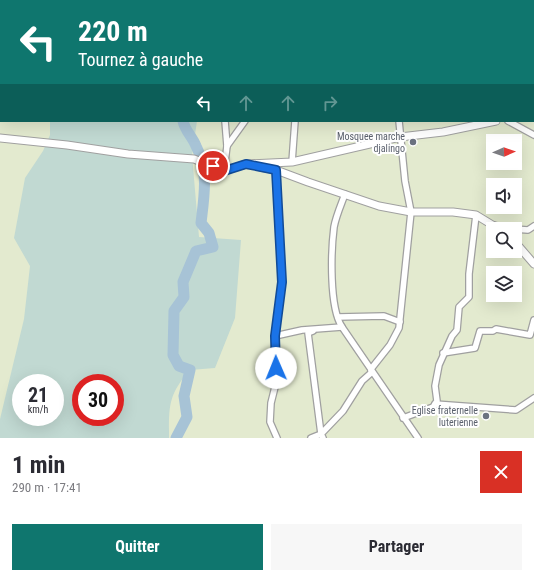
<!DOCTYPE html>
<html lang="fr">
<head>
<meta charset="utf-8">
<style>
	:root { --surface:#fff; --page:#f7f7f7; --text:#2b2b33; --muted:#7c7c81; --accent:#0f766e }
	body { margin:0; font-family:"Roboto Condensed",sans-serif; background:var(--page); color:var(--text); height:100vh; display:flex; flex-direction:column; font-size:15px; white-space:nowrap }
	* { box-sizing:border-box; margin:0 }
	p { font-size:13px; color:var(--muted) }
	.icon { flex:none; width:22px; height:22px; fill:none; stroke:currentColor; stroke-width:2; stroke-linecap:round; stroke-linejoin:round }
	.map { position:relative; height:438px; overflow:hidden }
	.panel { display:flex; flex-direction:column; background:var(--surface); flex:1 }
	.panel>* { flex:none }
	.banner { position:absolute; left:0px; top:0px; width:534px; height:122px; box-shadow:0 4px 16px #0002; background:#0f766e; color:#fff; overflow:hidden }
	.needle { width:26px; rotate:88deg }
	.tools { position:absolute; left:486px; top:134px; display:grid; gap:8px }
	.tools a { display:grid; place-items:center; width:36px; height:36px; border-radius:0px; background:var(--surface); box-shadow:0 4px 16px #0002; font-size:20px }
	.speed { position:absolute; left:12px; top:374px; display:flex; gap:8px; font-size:20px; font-weight:700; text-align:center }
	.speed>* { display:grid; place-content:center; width:52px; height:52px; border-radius:50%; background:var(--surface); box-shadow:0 4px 16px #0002; line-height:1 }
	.speed small { font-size:10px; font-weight:400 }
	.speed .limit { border:6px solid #d22; background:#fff; color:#111 }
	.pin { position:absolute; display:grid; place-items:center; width:34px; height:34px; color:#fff; margin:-17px; border:2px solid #fff; border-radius:50%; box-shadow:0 1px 4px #0007 }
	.me { position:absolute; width:44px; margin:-22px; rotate:359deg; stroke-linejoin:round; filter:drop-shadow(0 0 3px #0008) }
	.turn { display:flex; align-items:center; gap:14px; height:84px; padding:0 12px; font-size:18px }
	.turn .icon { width:52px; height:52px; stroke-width:2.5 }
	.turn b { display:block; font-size:28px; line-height:34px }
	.lanes { display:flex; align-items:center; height:38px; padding:0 12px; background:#0003; justify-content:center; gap:20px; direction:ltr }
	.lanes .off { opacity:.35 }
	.round { display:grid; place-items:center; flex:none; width:42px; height:42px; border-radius:0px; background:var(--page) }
	.head { display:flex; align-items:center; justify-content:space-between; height:68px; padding:0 12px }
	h1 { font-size:24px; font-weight:700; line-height:30px }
	.cta { display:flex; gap:8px; margin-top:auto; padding:8px 12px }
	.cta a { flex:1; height:46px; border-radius:0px; background:var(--accent); color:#fff; font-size:16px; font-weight:700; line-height:46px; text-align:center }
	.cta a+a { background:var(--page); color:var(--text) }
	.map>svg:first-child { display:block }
</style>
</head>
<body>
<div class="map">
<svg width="534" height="438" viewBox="0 0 534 438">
	<rect width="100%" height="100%" fill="#ecebe3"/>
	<path fill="#e3eacf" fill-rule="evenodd" d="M 0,0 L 534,0 L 534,438 L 0,438 ZM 1,1 L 533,1 L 533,121 L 1,121 ZM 493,141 L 515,141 L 515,163 L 493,163 ZM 493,185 L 515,185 L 515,207 L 493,207 ZM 493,229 L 515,229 L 515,251 L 493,251 ZM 493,273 L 515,273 L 515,295 L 493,295 ZM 21,383 L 55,383 L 55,417 L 21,417 ZM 81,383 L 115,383 L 115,417 L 81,417 Z"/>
	<g fill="#c1d9d2" fill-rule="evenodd">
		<polygon points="19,0 222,0 18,1"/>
		<path d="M 50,121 L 197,121 L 192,155 L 199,237 L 241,240 L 235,318 L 215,368 L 190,370 C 168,395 169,406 169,438 L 0,438 L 0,419 L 24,319 L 30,266 L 14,238 L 25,178 L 43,151 L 50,135 ZM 21,383 L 55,383 L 55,417 L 21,417 ZM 81,383 L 115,383 L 115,417 L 81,417 Z"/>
	</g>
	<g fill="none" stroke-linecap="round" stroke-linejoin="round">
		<polyline stroke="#a7c3d6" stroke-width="2" points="518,1 518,0"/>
		<g stroke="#a7c3d6" stroke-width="11">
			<polyline points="141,1 141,0"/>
			<path d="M 176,438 L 187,417 L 184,396 L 190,370 L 179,366 L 173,355 L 174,311 L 184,297 L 183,282 L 196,251 L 213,247 L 209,233 L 201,223 C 204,197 209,171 196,146 C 192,136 185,131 183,121"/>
		</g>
		<defs>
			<g id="minor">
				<polyline points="317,1 317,0"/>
				<polyline points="323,1 323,0"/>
				<polyline points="363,1 364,0"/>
				<polyline points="419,1 420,0"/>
				<polyline points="225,121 227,146"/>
				<polyline points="508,121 534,135"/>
				<polyline points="292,162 295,121"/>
				<polyline points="276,170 282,282 275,336 276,383 271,403 270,422 277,438"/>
				<polyline points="224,171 227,146 245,121"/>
				<path d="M 345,194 C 341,205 336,216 334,227 C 331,251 329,307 342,327 L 418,438"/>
				<polyline points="494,225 509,229"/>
				<polyline points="514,229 528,230 534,226"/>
				<polyline points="338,317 384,316 400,322"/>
				<polyline points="275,336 302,330 342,327"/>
				<polyline points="443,353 475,348 480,331 493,331 496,329 530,335 534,320"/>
				<polyline points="435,404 516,410 534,398"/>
				<polyline points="403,418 433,407 437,401 435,386 439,365 452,336 457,330 459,307 469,297 469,274 476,215"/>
				<polyline points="311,438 321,434 308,333 313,331"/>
				<polyline points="323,438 321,434 343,411 362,381 371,373 371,369 390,345 399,328 411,212 405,181 399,121"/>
			</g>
			<g id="tertiary">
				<polyline points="533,103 534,103"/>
				<polyline points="0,138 67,145 128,154 194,159 224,171 246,164 292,162 400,137 443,132 496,121"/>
				<polyline points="260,167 276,170 308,182 379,206 411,212 453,212 476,215 499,229"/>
				<polyline points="515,242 534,264"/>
			</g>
		</defs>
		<use href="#minor" stroke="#a0a0a0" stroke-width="8"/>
		<use href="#tertiary" stroke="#a0a0a0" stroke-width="9"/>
		<use href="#minor" stroke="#fff" stroke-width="5.5"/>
		<use href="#tertiary" stroke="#fff" stroke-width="7"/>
	</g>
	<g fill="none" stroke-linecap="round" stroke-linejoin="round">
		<defs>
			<polyline id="route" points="213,166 224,171 246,164 276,170 282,282 275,336 276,368"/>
		</defs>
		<use href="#route" stroke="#114b97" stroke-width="10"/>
		<use href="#route" stroke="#1a73e8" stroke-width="7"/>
	</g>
	<g fill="#6b7280" stroke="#fff" stroke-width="1.5">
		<circle cx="413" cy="142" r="4"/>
		<circle cx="486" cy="416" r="4"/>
	</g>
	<g text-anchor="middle" stroke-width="4" stroke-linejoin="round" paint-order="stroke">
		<g font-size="10" fill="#5b616d" stroke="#fff" text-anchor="end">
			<text x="405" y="140">Mosquee marche<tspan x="405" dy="12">djalingo</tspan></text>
			<text x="478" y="414">Eglise fraternelle<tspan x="478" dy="12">luterienne</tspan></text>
		</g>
	</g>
</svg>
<div class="tools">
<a><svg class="needle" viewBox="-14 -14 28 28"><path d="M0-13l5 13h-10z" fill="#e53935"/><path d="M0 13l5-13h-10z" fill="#7c7c81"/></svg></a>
<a><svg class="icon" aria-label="sound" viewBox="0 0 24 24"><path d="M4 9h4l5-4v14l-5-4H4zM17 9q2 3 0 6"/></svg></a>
<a><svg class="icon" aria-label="search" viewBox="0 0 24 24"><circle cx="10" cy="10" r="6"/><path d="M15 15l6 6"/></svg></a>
<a><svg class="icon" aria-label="layers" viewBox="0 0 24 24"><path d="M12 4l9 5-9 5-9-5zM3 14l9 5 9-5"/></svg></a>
</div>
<div class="speed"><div>21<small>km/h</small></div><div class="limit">30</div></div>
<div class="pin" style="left:213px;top:166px;background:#d93025"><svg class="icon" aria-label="arrive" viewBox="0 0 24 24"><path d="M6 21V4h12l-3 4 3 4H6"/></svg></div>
<svg class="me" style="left:276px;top:368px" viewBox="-20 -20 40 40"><circle r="19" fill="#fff"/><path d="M0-13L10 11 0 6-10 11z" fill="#1a73e8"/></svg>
<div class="banner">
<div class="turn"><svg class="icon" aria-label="left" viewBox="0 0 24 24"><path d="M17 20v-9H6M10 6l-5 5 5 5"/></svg><div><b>220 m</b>Tournez à gauche</div></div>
<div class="lanes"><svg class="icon" aria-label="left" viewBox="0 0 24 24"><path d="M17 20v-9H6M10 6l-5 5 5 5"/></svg><svg class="icon off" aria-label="ahead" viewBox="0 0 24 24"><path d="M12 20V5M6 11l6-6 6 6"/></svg><svg class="icon off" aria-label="ahead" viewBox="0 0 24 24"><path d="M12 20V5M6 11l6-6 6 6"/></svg><svg class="icon off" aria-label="right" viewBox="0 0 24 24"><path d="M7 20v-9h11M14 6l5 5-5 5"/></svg></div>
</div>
</div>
<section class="panel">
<div class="head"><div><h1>1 min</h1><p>290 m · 17:41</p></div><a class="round" style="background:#d93025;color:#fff"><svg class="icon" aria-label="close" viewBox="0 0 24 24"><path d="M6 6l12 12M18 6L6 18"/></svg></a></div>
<div class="cta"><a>Quitter</a><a>Partager</a></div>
</section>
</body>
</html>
